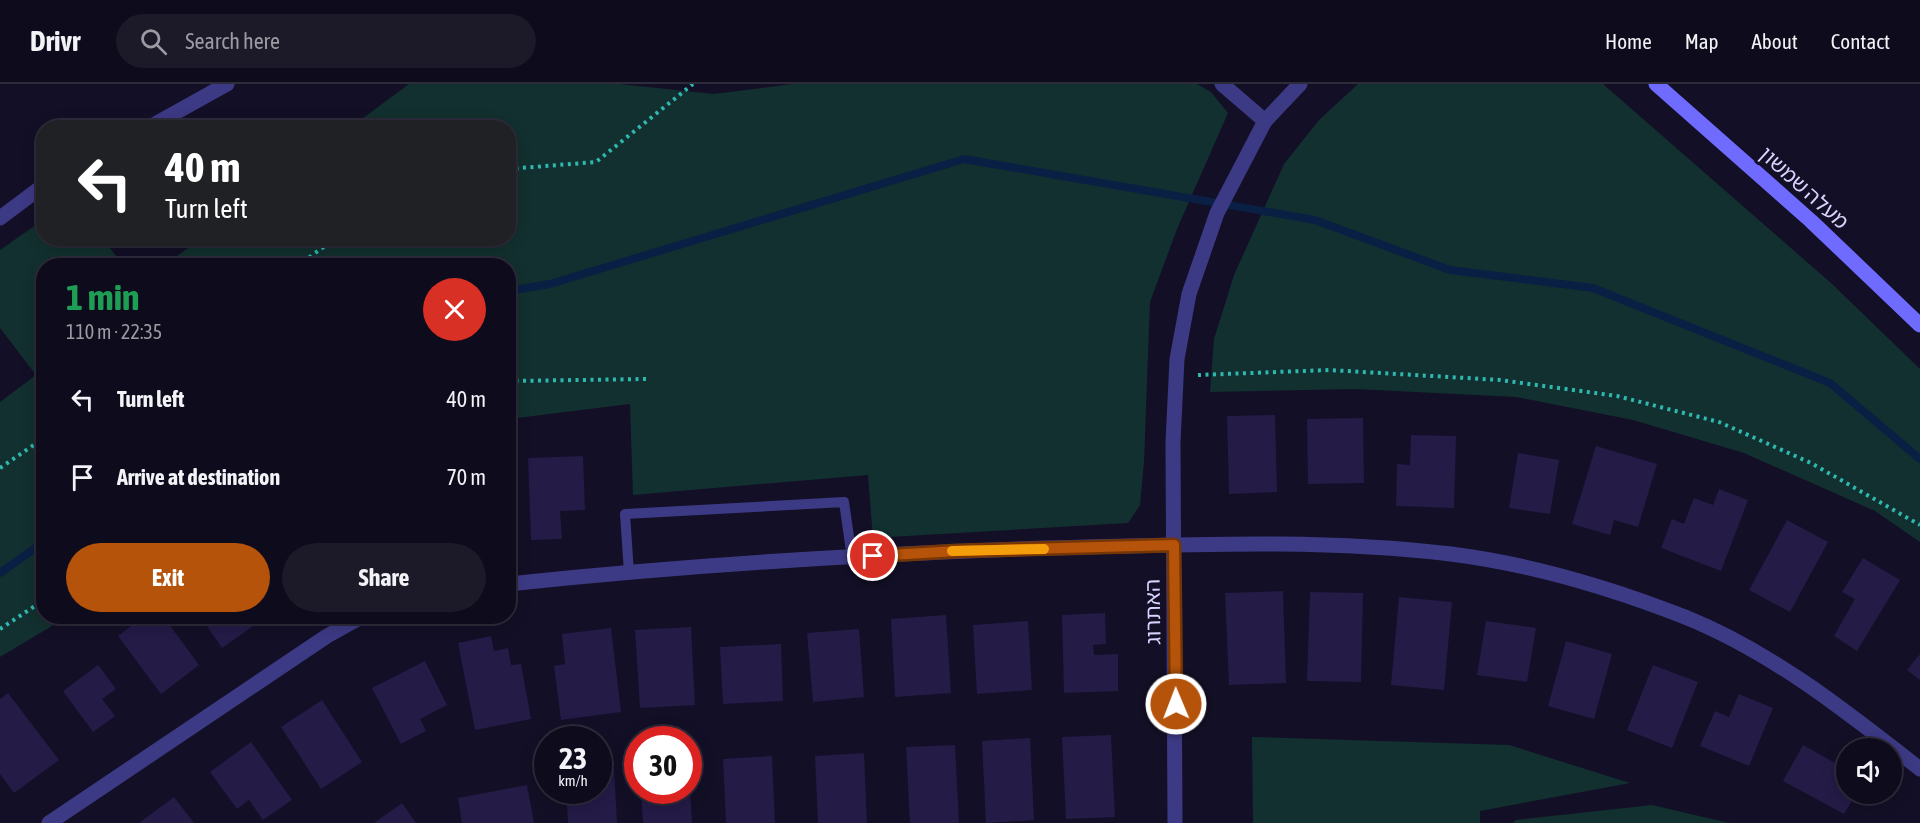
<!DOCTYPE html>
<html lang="en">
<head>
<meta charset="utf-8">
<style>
	:root { --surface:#0e0b1c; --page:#1c1929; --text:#f1f3f6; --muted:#9b9ba3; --line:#2e2b3b; --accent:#b45309 }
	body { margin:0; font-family:"Asap Condensed","Noto Sans Hebrew",sans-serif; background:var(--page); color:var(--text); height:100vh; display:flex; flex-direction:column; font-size:22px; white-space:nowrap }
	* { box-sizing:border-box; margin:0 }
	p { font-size:20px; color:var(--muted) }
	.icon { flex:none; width:33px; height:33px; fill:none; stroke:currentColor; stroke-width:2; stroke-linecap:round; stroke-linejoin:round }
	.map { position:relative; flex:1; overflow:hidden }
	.sheet { position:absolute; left:36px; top:174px; width:480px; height:366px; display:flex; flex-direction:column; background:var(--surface); border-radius:24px; box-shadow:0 3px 15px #0003,0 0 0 2px var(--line) }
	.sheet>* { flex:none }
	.top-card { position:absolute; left:36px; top:36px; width:480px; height:126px; border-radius:24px; box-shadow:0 3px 15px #0003,0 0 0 2px var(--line); background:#202124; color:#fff; overflow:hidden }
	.fabs { position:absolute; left:1836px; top:654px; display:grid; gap:12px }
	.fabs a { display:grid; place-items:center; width:66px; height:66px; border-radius:50%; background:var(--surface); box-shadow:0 3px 15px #0003,0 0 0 2px var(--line); font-size:30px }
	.speed { position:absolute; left:534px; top:642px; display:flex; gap:12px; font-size:30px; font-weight:700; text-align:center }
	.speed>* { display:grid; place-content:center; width:78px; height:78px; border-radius:50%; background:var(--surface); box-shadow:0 3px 15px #0003,0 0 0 2px var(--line); line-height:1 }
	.speed small { font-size:15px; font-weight:400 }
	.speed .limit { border:9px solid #d22; background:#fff; color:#111 }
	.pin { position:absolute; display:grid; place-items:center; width:51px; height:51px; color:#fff; margin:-26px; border:3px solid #fff; border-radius:50%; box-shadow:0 2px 6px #0007 }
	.me { position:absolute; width:66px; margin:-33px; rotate:359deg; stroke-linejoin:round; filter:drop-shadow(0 0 4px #0008) }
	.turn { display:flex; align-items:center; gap:21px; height:126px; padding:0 30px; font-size:27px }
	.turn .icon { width:78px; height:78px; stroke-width:2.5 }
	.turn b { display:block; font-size:42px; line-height:51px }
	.round { display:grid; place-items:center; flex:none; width:63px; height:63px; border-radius:32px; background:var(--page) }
	.overview { display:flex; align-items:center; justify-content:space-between; height:102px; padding:0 30px }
	h1 { font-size:36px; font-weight:700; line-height:45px; color:#1e9e55 }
	.action { display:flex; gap:12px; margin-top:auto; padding:12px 30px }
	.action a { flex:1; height:69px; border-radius:36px; background:var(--accent); color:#fff; font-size:24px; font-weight:700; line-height:69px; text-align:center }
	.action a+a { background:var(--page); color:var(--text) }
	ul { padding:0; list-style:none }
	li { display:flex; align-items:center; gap:18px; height:78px; padding:0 30px }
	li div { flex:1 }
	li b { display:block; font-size:22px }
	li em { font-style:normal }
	header { display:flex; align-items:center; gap:36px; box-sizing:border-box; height:84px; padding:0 30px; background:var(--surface); border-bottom:2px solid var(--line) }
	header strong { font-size:28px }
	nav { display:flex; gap:33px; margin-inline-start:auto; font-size:21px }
	.search { width:420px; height:54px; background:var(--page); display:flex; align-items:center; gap:15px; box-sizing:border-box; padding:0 21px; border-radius:33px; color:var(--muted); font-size:22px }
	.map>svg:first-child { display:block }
</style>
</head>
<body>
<header>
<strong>Drivr</strong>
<div class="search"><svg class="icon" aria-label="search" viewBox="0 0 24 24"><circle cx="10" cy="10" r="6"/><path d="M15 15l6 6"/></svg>Search here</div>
<nav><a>Home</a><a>Map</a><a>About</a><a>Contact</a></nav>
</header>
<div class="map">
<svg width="1920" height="739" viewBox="0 0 1920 739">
	<rect width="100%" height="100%" fill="#130f26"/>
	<g fill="#12302f">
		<polygon points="409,0 619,0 714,10 793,0 1197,0 1211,8 1228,29 1177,145 1150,218 1144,378 1140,421 1128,439 873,454 868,391 633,411 630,320 509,335 508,182 164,181 201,155 508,154 508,44 351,43"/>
		<polygon points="1358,0 1603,0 1831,199 1920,285 1920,458 1875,427 1744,369 1633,336 1516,313 1355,305 1210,308 1214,255 1234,191 1284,80 1319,36"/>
		<polygon points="43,136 44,154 103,155 123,181 44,182 44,532 67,533 0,573 0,318 36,291 0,244 0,166"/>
		<polygon points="1252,653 1509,661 1630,699 1480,727 1480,739 1253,739"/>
		<polygon points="1652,721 1729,739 1513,739 1516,736"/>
	</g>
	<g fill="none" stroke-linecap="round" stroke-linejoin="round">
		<g stroke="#0a1f44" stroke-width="8">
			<polyline points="508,207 550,200 964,75 1315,136 1450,186 1593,204 1830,299 1920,375"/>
			<polyline points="0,489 44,458"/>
		</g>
	</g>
	<g fill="#241b47">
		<polygon points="1275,331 1277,408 1229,410 1227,332"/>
		<polygon points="1363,334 1364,399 1308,400 1307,335"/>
		<polygon points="1411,351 1456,352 1454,424 1396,422 1397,380 1410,381"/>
		<polygon points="1596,362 1657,380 1638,443 1614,436 1610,451 1572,440"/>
		<polygon points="1518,369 1559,376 1550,430 1509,424"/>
		<polygon points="583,372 585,426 560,427 562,455 531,456 528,374"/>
		<polygon points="1719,405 1748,416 1721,487 1661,464 1672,435 1684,440 1694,414 1713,421"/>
		<polygon points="510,406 517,442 508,444 508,407"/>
		<polygon points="1787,436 1828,458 1790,528 1749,506"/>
		<polygon points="1863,474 1900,496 1857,567 1834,552 1855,515 1842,508"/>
		<polygon points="1283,507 1286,599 1229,601 1225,509"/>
		<polygon points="1310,508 1363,509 1361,598 1307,597"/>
		<polygon points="1399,513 1452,518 1444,606 1391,601"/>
		<polygon points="1105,529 1106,560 1093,561 1094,571 1118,570 1118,607 1064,609 1062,531"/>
		<polygon points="946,531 951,609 895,613 891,535"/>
		<polygon points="144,532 163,532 199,581 161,610 118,552"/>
		<polygon points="200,532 264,532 265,534 222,564"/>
		<polygon points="1028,537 1032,606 977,610 973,541"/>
		<polygon points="1486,537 1536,544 1527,598 1477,591"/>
		<polygon points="691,543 695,621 640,624 635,546"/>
		<polygon points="611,544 621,628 561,636 554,582 565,580 562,550"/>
		<polygon points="859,545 864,613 813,618 807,549"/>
		<polygon points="491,552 494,567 508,564 511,581 521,580 531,635 475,646 458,559"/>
		<polygon points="1566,557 1612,570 1594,635 1548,622"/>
		<polygon points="781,560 783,617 723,620 720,563"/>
		<polygon points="1920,570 1920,596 1907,586"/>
		<polygon points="425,577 447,621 420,635 426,647 401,660 372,604"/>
		<polygon points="98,581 116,605 102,615 115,632 93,648 63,607"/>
		<polygon points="1653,581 1698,598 1672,664 1627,646"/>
		<polygon points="8,609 59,676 14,709 0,690 0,615"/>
		<polygon points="1739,610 1773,624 1749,682 1700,662 1715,627 1729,633"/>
		<polygon points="322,616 362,678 321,705 281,643"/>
		<polygon points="1111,651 1115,733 1066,735 1062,653"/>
		<polygon points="1030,654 1034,736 986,739 982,657"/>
		<polygon points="251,658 292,716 263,736 249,716 237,725 210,688"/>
		<polygon points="955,661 959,739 910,739 906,663"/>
		<polygon points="1803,661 1846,685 1846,710 1856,710 1844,730 1783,697"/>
		<polygon points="864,669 867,739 818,739 815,672"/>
		<polygon points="772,672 775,739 726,739 723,675"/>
		<polygon points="614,684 617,739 568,739 566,706 598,706 598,685"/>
		<polygon points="527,701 534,739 462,739 458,714"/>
		<polygon points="641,706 690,706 692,739 643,739"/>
		<polygon points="174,713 194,739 139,739"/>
		<polygon points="402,719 416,739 374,739"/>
	</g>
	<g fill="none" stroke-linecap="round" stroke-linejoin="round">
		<g stroke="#2fb8b0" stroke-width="4" stroke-dasharray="3 4.5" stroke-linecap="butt">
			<polyline points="508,85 596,78 693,0"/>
			<polyline points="297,182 336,154"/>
			<polyline points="1198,291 1329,286 1500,296 1617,312 1719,338 1811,379 1920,441"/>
			<polyline points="508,297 647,295"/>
			<polyline points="0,384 44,354"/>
			<polyline points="0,545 44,516"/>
		</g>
		<polyline stroke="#3d3a85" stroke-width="10" points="629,489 625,430 844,418 852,474"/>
		<g stroke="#3d3a85" stroke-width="15">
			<polyline points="1222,0 1265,37"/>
			<polyline points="148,44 227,0"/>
			<polyline points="0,134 44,101"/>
			<path d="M 508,500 C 686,481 867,470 1046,464 C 1180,461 1317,454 1451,470 C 1530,480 1611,504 1685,533 C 1772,568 1847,628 1920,685"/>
			<polyline points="49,739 327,552 363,532"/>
			<polyline points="1175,739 1173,358 1177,275 1189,210 1217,129 1265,37 1300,0"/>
		</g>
		<polyline stroke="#6f6bff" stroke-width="15" points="1656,0 1811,137 1920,241"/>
	</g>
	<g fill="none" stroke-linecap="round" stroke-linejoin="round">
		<defs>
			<polyline id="route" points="873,472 957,467 1174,461 1176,620"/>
		</defs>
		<use href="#route" stroke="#753606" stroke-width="15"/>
		<use href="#route" stroke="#b45309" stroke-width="10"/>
		<polyline stroke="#f59e0b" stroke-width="10" points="952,467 1044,465"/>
	</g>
	<g text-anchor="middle" stroke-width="6" stroke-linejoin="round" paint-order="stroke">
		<g font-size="21" fill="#d9d4ff" stroke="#130f26">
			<text transform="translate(1804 104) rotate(42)" y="7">מעלה שמשון</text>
			<text transform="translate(1153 528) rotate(-91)" y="7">האתרוג</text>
		</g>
	</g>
</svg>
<div class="fabs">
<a><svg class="icon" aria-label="sound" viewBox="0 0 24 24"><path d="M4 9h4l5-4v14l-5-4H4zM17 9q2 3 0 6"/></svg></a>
</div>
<div class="speed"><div>23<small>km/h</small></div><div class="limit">30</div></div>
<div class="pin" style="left:873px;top:472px;background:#d93025"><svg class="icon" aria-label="arrive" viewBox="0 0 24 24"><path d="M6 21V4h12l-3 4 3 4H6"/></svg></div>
<svg class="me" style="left:1176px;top:620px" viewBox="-20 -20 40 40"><circle r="17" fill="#b45309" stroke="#fff" stroke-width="3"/><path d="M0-11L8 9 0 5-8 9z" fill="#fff"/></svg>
<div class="top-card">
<div class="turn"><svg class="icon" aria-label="left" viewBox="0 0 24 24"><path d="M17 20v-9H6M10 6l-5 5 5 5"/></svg><div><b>40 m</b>Turn left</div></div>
</div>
<section class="sheet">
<div class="overview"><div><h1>1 min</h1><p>110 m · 22:35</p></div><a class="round" style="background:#d93025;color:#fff"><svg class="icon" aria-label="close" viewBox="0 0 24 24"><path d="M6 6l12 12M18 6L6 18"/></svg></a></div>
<ul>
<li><svg class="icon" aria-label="left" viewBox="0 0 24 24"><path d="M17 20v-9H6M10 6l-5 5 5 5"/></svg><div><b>Turn left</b></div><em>40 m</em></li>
<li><svg class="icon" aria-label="arrive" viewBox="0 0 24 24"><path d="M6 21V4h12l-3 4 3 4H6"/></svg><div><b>Arrive at destination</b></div><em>70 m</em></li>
</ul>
<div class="action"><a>Exit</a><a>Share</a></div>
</section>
</div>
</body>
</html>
